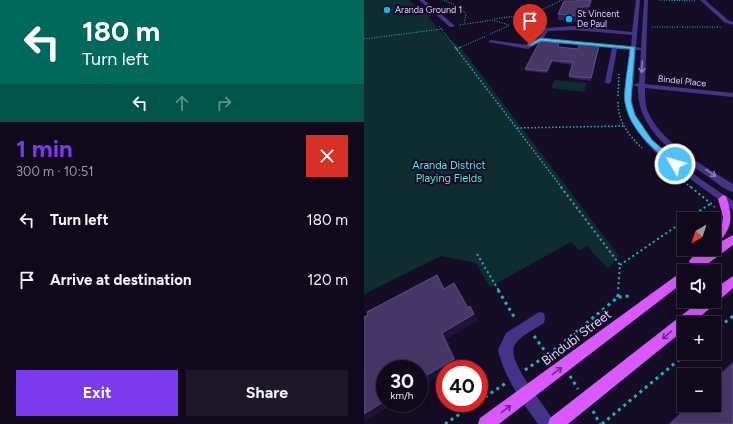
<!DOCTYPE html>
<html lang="en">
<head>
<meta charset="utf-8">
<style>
	:root { --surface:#10091c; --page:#1e1729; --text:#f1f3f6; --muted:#9c9aa3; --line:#302a3b; --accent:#7c3aed }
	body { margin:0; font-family:Figtree,sans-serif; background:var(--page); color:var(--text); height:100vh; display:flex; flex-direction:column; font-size:15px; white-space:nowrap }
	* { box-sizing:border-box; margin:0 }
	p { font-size:13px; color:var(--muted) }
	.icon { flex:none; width:22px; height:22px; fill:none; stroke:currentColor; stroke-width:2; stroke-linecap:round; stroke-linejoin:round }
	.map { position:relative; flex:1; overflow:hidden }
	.drawer { display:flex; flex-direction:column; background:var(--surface); width:364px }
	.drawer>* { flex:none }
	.banner { background:#00695c; color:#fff; overflow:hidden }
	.needle { width:26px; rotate:219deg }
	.fabs { position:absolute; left:313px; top:212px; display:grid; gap:8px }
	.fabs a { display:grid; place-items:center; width:44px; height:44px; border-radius:0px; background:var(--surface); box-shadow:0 4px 16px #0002,0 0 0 1px var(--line); font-size:20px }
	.speed { position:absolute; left:12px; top:360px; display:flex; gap:8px; font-size:20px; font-weight:700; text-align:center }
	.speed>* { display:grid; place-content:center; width:52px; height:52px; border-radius:50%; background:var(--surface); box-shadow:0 4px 16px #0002,0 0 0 1px var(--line); line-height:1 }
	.speed small { font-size:10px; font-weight:400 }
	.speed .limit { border:6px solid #d22; background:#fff; color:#111 }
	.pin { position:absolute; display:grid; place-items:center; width:34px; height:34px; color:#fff; margin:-41px -17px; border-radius:50% 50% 50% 0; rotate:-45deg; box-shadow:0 0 4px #0007 }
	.pin .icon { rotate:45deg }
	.me { position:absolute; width:44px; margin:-22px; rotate:308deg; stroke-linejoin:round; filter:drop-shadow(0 0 3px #0008) }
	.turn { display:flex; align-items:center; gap:14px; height:84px; padding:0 16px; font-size:18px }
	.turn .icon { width:52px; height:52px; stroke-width:2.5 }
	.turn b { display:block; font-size:28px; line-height:34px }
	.lanes { display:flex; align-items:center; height:38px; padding:0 16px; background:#0003; justify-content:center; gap:20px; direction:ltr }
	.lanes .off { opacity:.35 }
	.round { display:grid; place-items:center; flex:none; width:42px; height:42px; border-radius:0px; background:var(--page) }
	.head { display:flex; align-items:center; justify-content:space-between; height:68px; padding:0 16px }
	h1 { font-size:24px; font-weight:700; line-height:30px; color:var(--accent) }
	.cta { display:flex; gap:8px; margin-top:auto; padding:8px 16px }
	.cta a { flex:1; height:46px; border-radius:0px; background:var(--accent); color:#fff; font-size:16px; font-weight:700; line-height:46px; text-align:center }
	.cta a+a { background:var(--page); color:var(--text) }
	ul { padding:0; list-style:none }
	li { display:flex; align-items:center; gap:12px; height:60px; padding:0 16px }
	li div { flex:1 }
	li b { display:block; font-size:15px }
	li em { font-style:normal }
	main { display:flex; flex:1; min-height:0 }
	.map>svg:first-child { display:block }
</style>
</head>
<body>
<main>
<section class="drawer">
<div class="banner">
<div class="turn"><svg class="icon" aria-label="left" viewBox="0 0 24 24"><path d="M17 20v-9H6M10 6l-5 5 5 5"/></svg><div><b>180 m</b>Turn left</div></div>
<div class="lanes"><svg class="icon" aria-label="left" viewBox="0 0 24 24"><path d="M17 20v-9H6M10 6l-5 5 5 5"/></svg><svg class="icon off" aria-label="ahead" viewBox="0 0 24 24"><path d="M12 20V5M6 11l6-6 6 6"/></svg><svg class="icon off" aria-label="right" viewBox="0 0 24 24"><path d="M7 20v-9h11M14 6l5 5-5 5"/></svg></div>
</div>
<div class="head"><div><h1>1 min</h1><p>300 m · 10:51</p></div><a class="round" style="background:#d93025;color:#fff"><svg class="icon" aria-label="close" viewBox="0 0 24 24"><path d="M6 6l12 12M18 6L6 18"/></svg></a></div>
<ul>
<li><svg class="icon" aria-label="left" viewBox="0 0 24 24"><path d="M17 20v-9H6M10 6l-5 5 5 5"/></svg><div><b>Turn left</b></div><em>180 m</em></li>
<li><svg class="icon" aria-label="arrive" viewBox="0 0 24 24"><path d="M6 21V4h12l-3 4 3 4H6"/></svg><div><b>Arrive at destination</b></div><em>120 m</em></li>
</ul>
<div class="cta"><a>Exit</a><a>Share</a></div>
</section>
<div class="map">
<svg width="369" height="424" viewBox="0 0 369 424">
	<rect width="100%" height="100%" fill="#150c25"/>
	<g fill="#0f2c30">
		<polygon points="0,0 45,0 58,12 61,11 67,16 64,17 77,32 98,49 255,256 244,269 223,246 215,251 207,242 126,287 112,263 77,256 0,294"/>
		<polygon points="191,80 223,83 220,92 187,88"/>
	</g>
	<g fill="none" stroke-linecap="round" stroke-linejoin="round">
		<g stroke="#24b1bf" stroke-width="1" stroke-dasharray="1 1.5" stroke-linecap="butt">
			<polyline points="80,0 96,7 102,14 100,24"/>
			<polyline points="295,0 332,1"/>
			<polyline points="130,19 167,14"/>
			<polyline points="159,19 198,0"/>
			<polyline points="96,25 128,20 145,25"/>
			<polyline points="75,26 92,48"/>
			<polyline points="288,27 357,27"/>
			<polyline points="126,34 146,25"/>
			<polyline points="0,39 78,29"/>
			<polyline points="95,48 122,36"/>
		</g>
		<g stroke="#24b1bf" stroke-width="1.5" stroke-dasharray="1.5 2" stroke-linecap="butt">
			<polyline points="91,47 198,188"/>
			<polyline points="92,49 97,47"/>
			<polyline points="254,96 255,74"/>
			<path d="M 254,102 C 254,121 264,135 278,148"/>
			<polyline points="153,128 260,126"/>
			<polyline points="320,182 328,188"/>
		</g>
		<g stroke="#24b1bf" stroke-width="2" stroke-dasharray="2 3" stroke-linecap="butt">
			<polyline points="197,187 256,265 254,291"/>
			<polyline points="327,187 351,207"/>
			<polyline points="323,219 346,204"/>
			<polyline points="113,254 135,291"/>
			<polyline points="256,265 320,221"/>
		</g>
		<g stroke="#24b1bf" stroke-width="3" stroke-dasharray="3 4" stroke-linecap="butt">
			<polyline points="134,290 152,320"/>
			<polyline points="254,297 254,290"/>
			<polyline points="350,331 369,316"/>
			<polyline points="170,336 184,355"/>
			<polyline points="161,370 189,351 254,297 265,296"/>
			<polyline points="206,376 214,389"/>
			<polyline points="115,401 142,383"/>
			<polyline points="229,411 236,424"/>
			<polyline points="81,424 112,403"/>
			<polyline points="238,424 323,353"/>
		</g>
		<g fill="#443488" fill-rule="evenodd">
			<polygon points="55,0 60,0 90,25 90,27 86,27"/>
			<path d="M 272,0 L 276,0 L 272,47 L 277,48 L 280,0 L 284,0 L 281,84 L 369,93 L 369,97 L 281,88 C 281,96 281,105 284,112 C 297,143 342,167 369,184 L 369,192 C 360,190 351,181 343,176 C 311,155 272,129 274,87 L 269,85 C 268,90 267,96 268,101 C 272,141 338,179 369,201 L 369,210 L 296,157 L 282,143 L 267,121 L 260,101 L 266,50 L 253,49 L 247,82 L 244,84 L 241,82 L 248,48 L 176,42 L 164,49 L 124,42 L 127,40 L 163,45 L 169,40 L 174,39 L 179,31 L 153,26 L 155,24 L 183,28 L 210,26 L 268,32 ZM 210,30 L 268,35 L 267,47 L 179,39 L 184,31 ZM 272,50 L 277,50 L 275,83 L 269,85 Z"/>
			<polygon points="336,0 341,0 364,20 369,22 369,25 360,22"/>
			<path d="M 175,312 L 180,313 L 181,318 L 180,323 C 171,329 158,335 152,343 C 138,359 184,407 191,424 L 174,424 C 158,402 140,377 134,350 L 142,333 Z"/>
		</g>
		<g fill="#da58ff" fill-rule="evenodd">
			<path d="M 359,195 L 362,196 C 369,217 369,227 354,243 L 369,235 L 369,245 L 334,271 L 320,271 L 320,282 L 135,424 L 114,424 L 116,418 L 320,270 L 326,263 L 325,261 L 335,249 L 350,249 L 350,247 L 353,244 L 350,246 L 350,234 L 358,224 L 359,217 L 354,199 Z"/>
			<polygon points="369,276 369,288 329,323 320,323 320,330 204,424 184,424 186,418 336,301 350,301 350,289"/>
		</g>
	</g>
	<g fill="#352455">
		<polygon points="228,0 225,12 219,12 215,22 194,20 194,14 212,1"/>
		<polygon points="195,45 195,47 214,49 235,48 227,81 205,78 205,76 209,65 188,62 183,73 162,71 161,69"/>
		<polygon points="369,361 369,424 304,424 324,405 350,405 350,379"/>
	</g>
	<g fill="#20133a">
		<polygon points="227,0 228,0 225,12 225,6"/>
		<polygon points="219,6 219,12 215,22 215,16"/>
		<polygon points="188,60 188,62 183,73 183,71"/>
		<polygon points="73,275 78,283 84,296 80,289"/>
		<polygon points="106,306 114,320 83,339 94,363 85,369 81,369 81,372 55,388 55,380 78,333"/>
		<polygon points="21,401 21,403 31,403 0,422 0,414"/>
	</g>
	<g fill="#473767" stroke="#5e4f7f">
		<polygon points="212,0 227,0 225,6 219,6 215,16 194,14 200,1 212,1"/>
		<polygon points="176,41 195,43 194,47 214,49 215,45 235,46 227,78 205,76 209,62 188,60 183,71 161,69"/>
		<polygon points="73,275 80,289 90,283 104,308 106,306 110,314 78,333 90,359 55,380 55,369 21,369 21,401 0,414 0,317 4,315 3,312"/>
		<polygon points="369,364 369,424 307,424 327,405 350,405 350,382"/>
	</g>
	<defs><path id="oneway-shaft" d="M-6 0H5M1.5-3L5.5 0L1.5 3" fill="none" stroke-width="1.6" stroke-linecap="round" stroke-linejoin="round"/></defs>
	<g stroke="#897bbe">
		<use href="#oneway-shaft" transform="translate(278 67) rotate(93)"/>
		<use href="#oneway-shaft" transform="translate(347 173) rotate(35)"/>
	</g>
	<g stroke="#6e2e87">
		<use href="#oneway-shaft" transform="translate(303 335) rotate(141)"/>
		<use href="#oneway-shaft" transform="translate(193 371) rotate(-37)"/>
		<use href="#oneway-shaft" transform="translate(142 409) rotate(-37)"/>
	</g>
	<path fill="#4fc3f7" stroke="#337fa1" d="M 176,38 L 271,47 L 267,101 L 271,115 L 288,140 L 314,162 L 314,165 L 309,165 C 289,149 265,129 261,102 C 259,91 265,62 266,49 L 177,41 L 167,46 L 163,45 Z"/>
	<g fill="#00bcfc" stroke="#150c25" stroke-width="1.5">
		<circle cx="23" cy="10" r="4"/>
		<circle cx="205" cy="19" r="4"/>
	</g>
	<g text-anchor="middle" stroke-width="4" stroke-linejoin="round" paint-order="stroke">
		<g font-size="9" fill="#ddd1ff" stroke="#150c25" text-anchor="start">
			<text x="31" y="13">Aranda Ground 1</text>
			<text x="213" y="17">St Vincent<tspan x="213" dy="10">De Paul</tspan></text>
		</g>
		<g font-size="9" fill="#ddd1ff" stroke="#150c25">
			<text transform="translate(318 81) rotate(6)" y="3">Bindel Place</text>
		</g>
		<g font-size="11" fill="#53e9db" stroke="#150c25">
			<text x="85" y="169">Aranda District<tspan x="85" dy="13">Playing Fields</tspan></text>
		</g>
		<g font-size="13" fill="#ddd1ff" stroke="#150c25">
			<text transform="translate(212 337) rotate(-37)" y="5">Bindubi Street</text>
		</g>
	</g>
</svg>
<div class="fabs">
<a><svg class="needle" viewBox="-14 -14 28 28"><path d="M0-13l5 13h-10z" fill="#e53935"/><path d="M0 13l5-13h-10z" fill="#9c9aa3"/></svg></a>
<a><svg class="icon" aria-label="sound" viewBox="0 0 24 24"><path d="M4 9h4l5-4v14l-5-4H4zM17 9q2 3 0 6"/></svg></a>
<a>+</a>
<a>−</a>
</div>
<div class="speed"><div>30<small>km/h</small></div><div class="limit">40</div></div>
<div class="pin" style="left:166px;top:45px;background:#d93025"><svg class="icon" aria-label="arrive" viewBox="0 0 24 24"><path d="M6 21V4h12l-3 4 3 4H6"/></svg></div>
<svg class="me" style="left:311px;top:164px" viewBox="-20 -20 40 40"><circle r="17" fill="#4fc3f7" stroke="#fff" stroke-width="3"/><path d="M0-11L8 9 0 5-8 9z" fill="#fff"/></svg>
</div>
</main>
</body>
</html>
